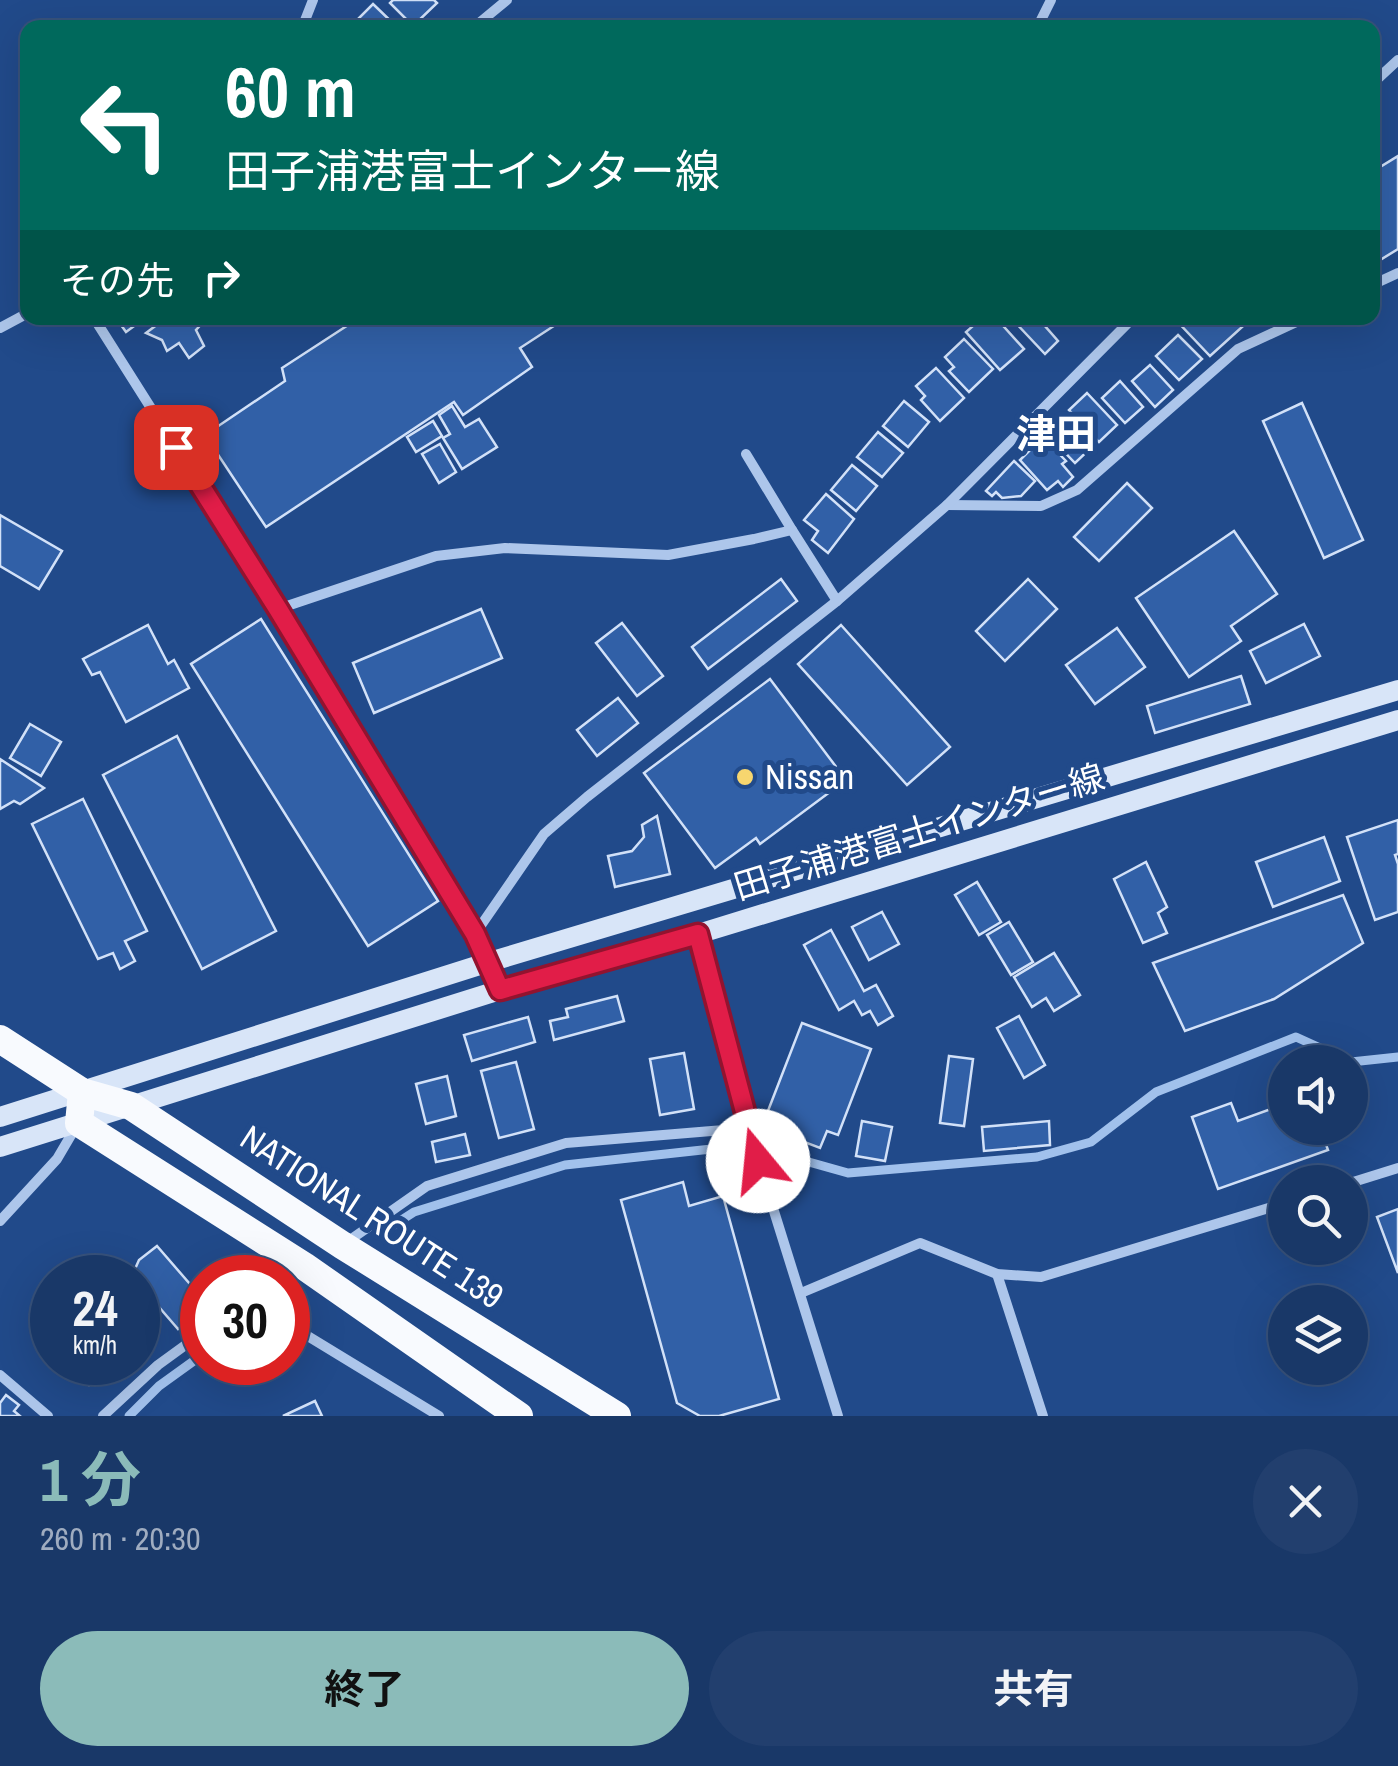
<!DOCTYPE html>
<html lang="ja">
<head>
<meta charset="utf-8">
<style>
	:root { --surface:#193868; --page:#223f6e; --text:#f1f3f6; --muted:#9facc0; --line:#37527c; --accent:#8bbbb9 }
	body { margin:0; font-family:"Archivo Narrow","Noto Sans JP",sans-serif; background:var(--page); color:var(--text); height:100vh; display:flex; flex-direction:column; font-size:38px; white-space:nowrap }
	* { box-sizing:border-box; margin:0 }
	p { font-size:32px; color:var(--muted) }
	.icon { flex:none; width:55px; height:55px; fill:none; stroke:currentColor; stroke-width:2; stroke-linecap:round; stroke-linejoin:round }
	.map { position:relative; height:1416px; overflow:hidden }
	.details { display:flex; flex-direction:column; background:var(--surface); flex:1 }
	.details>* { flex:none }
	.top-card { position:absolute; left:20px; top:20px; width:1360px; height:305px; border-radius:20px; box-shadow:0 10px 40px #0002,0 0 0 2px var(--line); background:#00695c; color:#fff; overflow:hidden }
	.fabs { position:absolute; left:1268px; top:1045px; display:grid; gap:20px }
	.fabs a { display:grid; place-items:center; width:100px; height:100px; border-radius:50%; background:var(--surface); box-shadow:0 10px 40px #0002,0 0 0 2px var(--line); font-size:50px }
	.speed { position:absolute; left:30px; top:1255px; display:flex; gap:20px; font-size:50px; font-weight:700; text-align:center }
	.speed>* { display:grid; place-content:center; width:130px; height:130px; border-radius:50%; background:var(--surface); box-shadow:0 10px 40px #0002,0 0 0 2px var(--line); line-height:1 }
	.speed small { font-size:25px; font-weight:400 }
	.speed .limit { border:15px solid #d22; background:#fff; color:#111 }
	.pin { position:absolute; display:grid; place-items:center; width:85px; height:85px; color:#fff; margin:-42px; border-radius:20px; box-shadow:0 5px 15px #0006 }
	.me { position:absolute; width:110px; margin:-55px; rotate:343deg; stroke-linejoin:round; filter:drop-shadow(0 0 8px #0008) }
	.turn { display:flex; align-items:center; gap:35px; height:210px; padding:0 40px; font-size:45px }
	.turn .icon { width:130px; height:130px; stroke-width:2.5 }
	.turn b { display:block; font-size:70px; line-height:85px }
	.then { display:flex; align-items:center; height:95px; padding:0 40px; background:#0003; gap:20px; font-size:38px }
	.round { display:grid; place-items:center; flex:none; width:105px; height:105px; border-radius:52px; background:var(--page) }
	.summary { display:flex; align-items:center; justify-content:space-between; height:170px; padding:0 40px }
	h1 { font-size:60px; font-weight:700; line-height:75px; color:var(--accent) }
	.action { display:flex; gap:20px; margin-top:auto; padding:20px 40px }
	.action a { flex:1; height:115px; border-radius:60px; background:var(--accent); color:#111; font-size:40px; font-weight:700; line-height:115px; text-align:center }
	.action a+a { background:var(--page); color:var(--text) }
	.map>svg:first-child { display:block }
</style>
</head>
<body>
<div class="map">
<svg width="1398" height="1416" viewBox="0 0 1398 1416">
	<rect width="100%" height="100%" fill="#214a8a"/>
	<g fill="none" stroke-linecap="round" stroke-linejoin="round">
		<g stroke="#a1c1ec" stroke-width="9">
			<polyline points="386,1230 414,1212 565,1165 748,1145 848,1173 1037,1157 1091,1142 1156,1092 1296,1037 1351,1062 1398,1057"/>
			<polyline points="129,1416 159,1386 202,1355"/>
		</g>
	</g>
	<g fill="#3160a7" stroke="#d2e1f8" stroke-width="2.5">
		<polygon points="393,0 434,0 437,3 413,26 390,3"/>
		<polygon points="373,4 398,28 361,28 355,22"/>
		<polygon points="1398,156 1398,249 1372,265 1372,172"/>
		<polygon points="116,318 145,318 126,332"/>
		<polygon points="166,318 207,318 196,330 204,346 189,358 179,343 167,351 162,340 146,333"/>
		<polygon points="359,318 566,318 520,348 532,367 463,415 454,402 266,527 205,435 285,381 282,368"/>
		<polygon points="982,318 996,318 1024,349 1000,370 966,332"/>
		<polygon points="1011,318 1054,318 1045,326 1058,341 1045,354"/>
		<polygon points="1174,318 1252,318 1210,356"/>
		<polygon points="1178,335 1202,359 1179,380 1156,356"/>
		<polygon points="964,339 993,369 969,392 949,371 954,367 945,357"/>
		<polygon points="1150,365 1173,390 1155,407 1132,381"/>
		<polygon points="936,368 964,398 940,421 921,400 925,396 916,386"/>
		<polygon points="1120,381 1143,407 1125,423 1102,398"/>
		<polygon points="1087,393 1117,425 1099,442 1069,410"/>
		<polygon points="904,401 929,422 908,447 883,426"/>
		<polygon points="1302,403 1363,540 1324,558 1263,421"/>
		<polygon points="452,406 465,427 479,419 497,447 462,469 443,438 450,434 439,415"/>
		<polygon points="433,421 442,436 416,452 407,437"/>
		<polygon points="1069,421 1092,447 1075,463 1051,438"/>
		<polygon points="878,432 903,453 882,477 857,457"/>
		<polygon points="1043,437 1066,461 1062,464 1073,477 1063,487 1058,481 1047,490 1020,460"/>
		<polygon points="440,444 456,472 439,483 422,454"/>
		<polygon points="1014,461 1035,481 1021,496 1002,498 996,492 992,496 986,491"/>
		<polygon points="852,465 877,486 856,511 831,490"/>
		<polygon points="1127,483 1152,508 1099,561 1074,537"/>
		<polygon points="826,494 854,519 828,553 812,540 818,531 804,520"/>
		<polygon points="0,515 62,551 39,589 0,566"/>
		<polygon points="1234,531 1277,594 1231,626 1241,641 1189,677 1136,598"/>
		<polygon points="781,579 797,601 708,669 692,647"/>
		<polygon points="1028,579 1057,609 1005,661 976,631"/>
		<polygon points="481,609 502,658 374,713 353,663"/>
		<polygon points="261,619 438,901 368,946 191,664"/>
		<polygon points="622,623 663,676 637,696 596,643"/>
		<polygon points="1304,624 1320,656 1266,683 1250,651"/>
		<polygon points="148,625 168,664 174,660 189,688 126,722 100,672 92,675 83,659"/>
		<polygon points="841,625 950,747 907,785 798,664"/>
		<polygon points="1117,628 1145,667 1095,704 1066,665"/>
		<polygon points="1241,676 1250,704 1155,733 1147,706"/>
		<polygon points="770,679 846,780 760,844 756,838 715,868 644,773"/>
		<polygon points="618,698 638,723 597,756 577,730"/>
		<polygon points="30,724 61,742 41,776 10,758"/>
		<polygon points="177,736 276,931 202,969 103,775"/>
		<polygon points="0,759 44,788 20,804 14,801 0,809"/>
		<polygon points="83,799 147,931 125,941 135,961 120,969 113,953 98,959 32,824"/>
		<polygon points="657,816 670,874 615,887 608,856 632,851 644,837 642,825"/>
		<polygon points="1398,820 1398,854 1395,855 1398,864 1398,912 1375,920 1347,837"/>
		<polygon points="1324,837 1340,881 1273,907 1256,862"/>
		<polygon points="1146,862 1167,907 1158,913 1167,933 1143,943 1114,879"/>
		<polygon points="977,882 1001,922 979,935 955,895"/>
		<polygon points="1343,895 1363,943 1274,999 1185,1031 1153,963"/>
		<polygon points="882,912 899,944 869,960 852,927"/>
		<polygon points="1009,922 1033,962 1011,975 987,935"/>
		<polygon points="831,930 864,991 876,985 893,1016 878,1025 870,1011 862,1015 854,1001 839,1010 804,945"/>
		<polygon points="1054,953 1080,995 1054,1011 1046,998 1032,1007 1014,977"/>
		<polygon points="617,996 624,1021 554,1040 550,1021 568,1017 566,1009"/>
		<polygon points="1019,1016 1045,1065 1024,1078 997,1028"/>
		<polygon points="528,1017 535,1042 472,1061 464,1035"/>
		<polygon points="802,1023 871,1049 838,1135 827,1131 820,1148 778,1132 782,1121 766,1116"/>
		<polygon points="684,1053 694,1109 660,1115 650,1059"/>
		<polygon points="949,1056 973,1059 964,1126 940,1123"/>
		<polygon points="516,1062 534,1129 499,1138 481,1071"/>
		<polygon points="447,1076 456,1116 426,1124 416,1084"/>
		<polygon points="1231,1103 1238,1121 1285,1104 1285,1128 1320,1128 1328,1150 1218,1189 1192,1117"/>
		<polygon points="862,1121 892,1127 885,1161 856,1156"/>
		<polygon points="1049,1121 1050,1145 984,1151 982,1127"/>
		<polygon points="465,1134 470,1155 436,1162 432,1142"/>
		<polygon points="683,1182 689,1206 723,1196 779,1399 719,1416 700,1416 677,1403 621,1200"/>
		<polygon points="1398,1209 1398,1273 1377,1217"/>
		<polygon points="157,1246 202,1298 202,1311 178,1329 146,1292 138,1299 138,1278 131,1278 139,1260"/>
		<polygon points="71,1362 119,1362 109,1372 105,1369 89,1385 69,1365"/>
		<polygon points="6,1395 19,1405 14,1411 20,1416 0,1416 0,1403"/>
		<polygon points="315,1401 322,1416 283,1416"/>
	</g>
	<g fill="none" stroke-linecap="round" stroke-linejoin="round">
		<g stroke="#adc6eb" stroke-width="10">
			<polyline points="302,28 313,0"/>
			<polyline points="473,28 507,0"/>
			<polyline points="1037,28 1051,0"/>
			<polyline points="1372,84 1398,60"/>
			<polyline points="1372,285 1398,273"/>
			<polyline points="94,318 278,609 475,934 500,990"/>
			<polyline points="0,328 28,313"/>
			<polyline points="746,454 792,530"/>
			<polyline points="947,505 1041,506 1077,490 1238,349 1305,318"/>
			<polyline points="278,609 436,556 505,548 668,555 754,539 792,530 837,601"/>
			<polyline points="475,934 544,834 587,797 837,601 947,505 1133,318"/>
			<polyline points="748,1128 838,1416"/>
			<polyline points="1350,1183 1398,1168"/>
			<polyline points="0,1221 57,1159 77,1125"/>
			<polyline points="347,1242 427,1186 566,1143 748,1128 698,934"/>
			<polyline points="997,1274 1043,1416"/>
			<polyline points="801,1293 920,1243 997,1274 1041,1277 1285,1203"/>
			<polyline points="288,1324 439,1416"/>
			<polyline points="0,1375 48,1416"/>
			<polyline points="103,1416 158,1365 202,1333"/>
		</g>
		<g stroke="#d8e5f8" stroke-width="20">
			<polyline points="0,1117 486,963 1398,690"/>
			<polyline points="0,1147 500,990 698,934 1398,720"/>
		</g>
		<g stroke="#f8fafe" stroke-width="28">
			<polyline points="0,1039 82,1092 131,1106 342,1245 617,1416"/>
			<polyline points="82,1092 79,1123 304,1266 519,1416"/>
		</g>
	</g>
	<g fill="none" stroke-linecap="round" stroke-linejoin="round">
		<defs>
			<polyline id="route" points="176,447 278,609 475,934 500,990 698,934 758,1161"/>
		</defs>
		<use href="#route" stroke="#92132f" stroke-width="25"/>
		<use href="#route" stroke="#e11d48" stroke-width="18"/>
	</g>
	<circle fill="#f7d66f" stroke="#214a8a" stroke-width="4" cx="745" cy="777" r="10"/>
	<g text-anchor="middle" stroke-width="10" stroke-linejoin="round" paint-order="stroke">
		<g font-size="35" fill="#fff" stroke="#214a8a" text-anchor="start">
			<text x="765" y="789">Nissan</text>
		</g>
		<g font-size="35" fill="#fff" stroke="#214a8a">
			<text transform="translate(919 832) rotate(-17)" y="12">田子浦港富士インター線</text>
			<text transform="translate(372 1217) rotate(33)" y="12">NATIONAL ROUTE 139</text>
		</g>
		<g font-size="40" font-weight="bold" fill="#fff" stroke="#214a8a">
			<text x="1056" y="448">津田</text>
		</g>
	</g>
</svg>
<div class="fabs">
<a><svg class="icon" aria-label="sound" viewBox="0 0 24 24"><path d="M4 9h4l5-4v14l-5-4H4zM17 9q2 3 0 6"/></svg></a>
<a><svg class="icon" aria-label="search" viewBox="0 0 24 24"><circle cx="10" cy="10" r="6"/><path d="M15 15l6 6"/></svg></a>
<a><svg class="icon" aria-label="layers" viewBox="0 0 24 24"><path d="M12 4l9 5-9 5-9-5zM3 14l9 5 9-5"/></svg></a>
</div>
<div class="speed"><div>24<small>km/h</small></div><div class="limit">30</div></div>
<div class="pin" style="left:176px;top:447px;background:#d93025"><svg class="icon" aria-label="arrive" viewBox="0 0 24 24"><path d="M6 21V4h12l-3 4 3 4H6"/></svg></div>
<svg class="me" style="left:758px;top:1161px" viewBox="-20 -20 40 40"><circle r="19" fill="#fff"/><path d="M0-13L10 11 0 6-10 11z" fill="#e11d48"/></svg>
<div class="top-card">
<div class="turn"><svg class="icon" aria-label="left" viewBox="0 0 24 24"><path d="M17 20v-9H6M10 6l-5 5 5 5"/></svg><div><b>60 m</b>田子浦港富士インター線</div></div>
<div class="then">その先<svg class="icon" aria-label="right" viewBox="0 0 24 24"><path d="M7 20v-9h11M14 6l5 5-5 5"/></svg></div>
</div>
</div>
<section class="details">
<div class="summary"><div><h1>1 分</h1><p>260 m · 20:30</p></div><a class="round"><svg class="icon" aria-label="close" viewBox="0 0 24 24"><path d="M6 6l12 12M18 6L6 18"/></svg></a></div>
<div class="action"><a>終了</a><a>共有</a></div>
</section>
</body>
</html>
